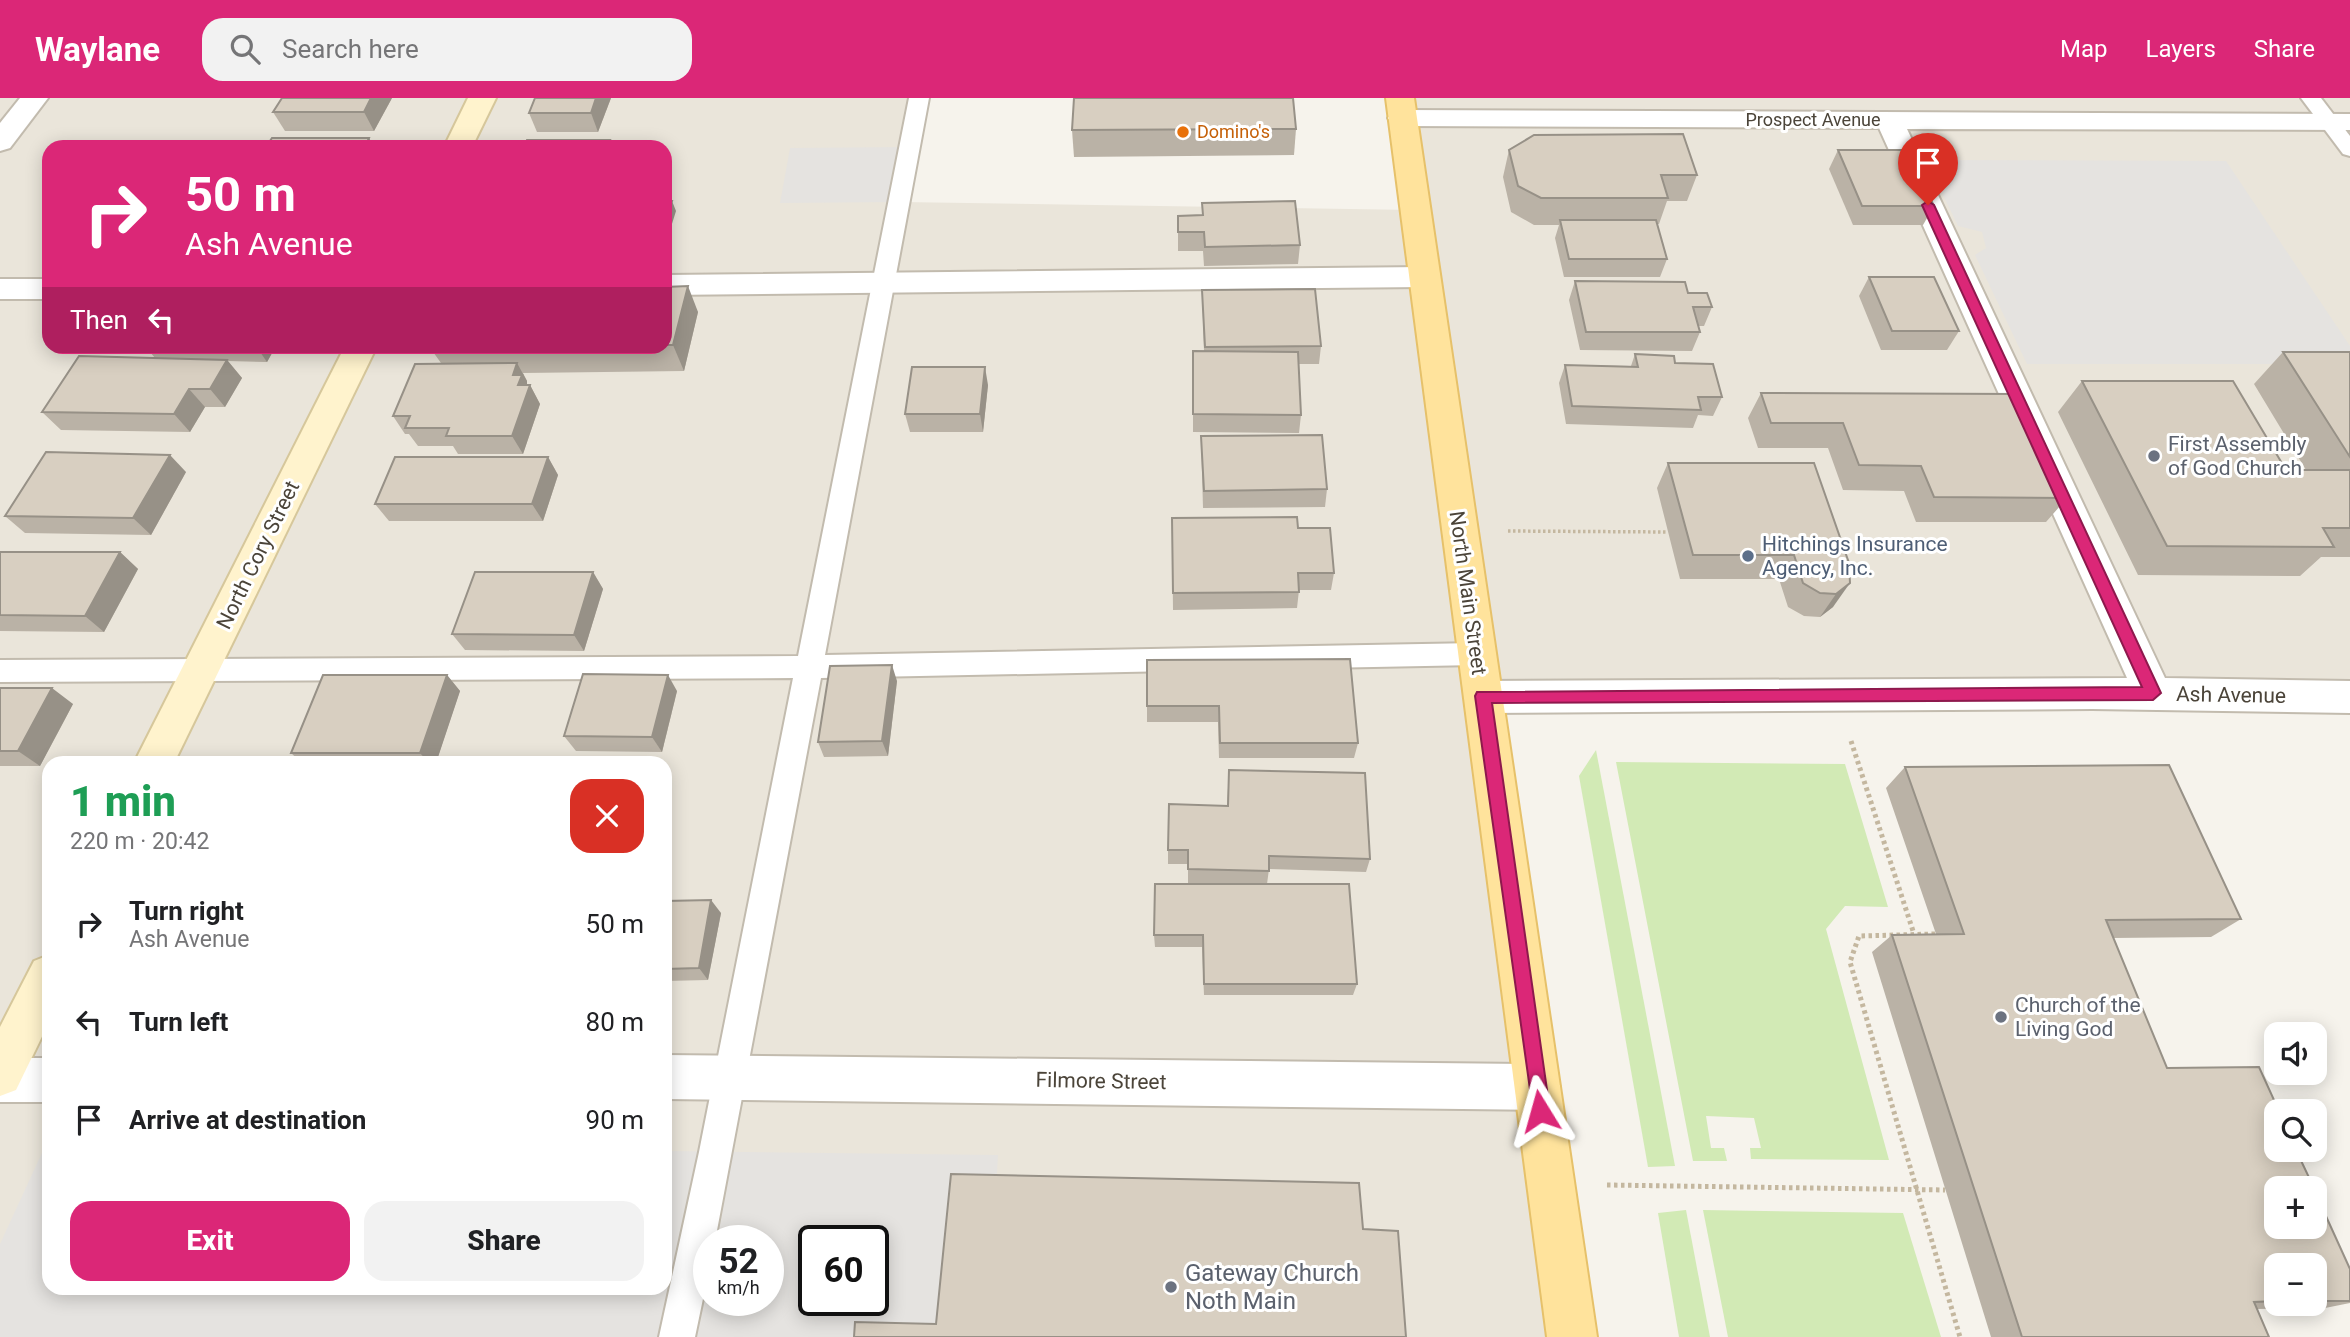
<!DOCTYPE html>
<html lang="en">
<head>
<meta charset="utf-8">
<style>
	:root { --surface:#fff; --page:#f2f2f2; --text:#202124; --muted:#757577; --accent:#db2777 }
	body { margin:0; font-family:Roboto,sans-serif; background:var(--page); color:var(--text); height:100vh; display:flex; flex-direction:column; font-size:26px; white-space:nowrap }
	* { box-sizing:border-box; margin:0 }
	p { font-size:23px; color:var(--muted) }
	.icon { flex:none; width:38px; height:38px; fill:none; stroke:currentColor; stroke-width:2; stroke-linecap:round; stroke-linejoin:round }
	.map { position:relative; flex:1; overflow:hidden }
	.details { position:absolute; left:42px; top:658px; width:630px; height:539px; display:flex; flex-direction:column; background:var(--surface); border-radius:21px; box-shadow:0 4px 18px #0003 }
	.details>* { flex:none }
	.top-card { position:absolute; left:42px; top:42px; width:630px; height:214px; border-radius:21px; box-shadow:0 4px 18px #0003; background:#db2777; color:#fff; overflow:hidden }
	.buttons { position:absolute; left:2264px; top:924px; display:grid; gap:14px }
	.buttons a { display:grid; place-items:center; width:63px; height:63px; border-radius:14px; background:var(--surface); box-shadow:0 4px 18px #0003; font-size:35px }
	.speed { position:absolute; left:693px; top:1127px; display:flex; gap:14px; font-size:35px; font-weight:700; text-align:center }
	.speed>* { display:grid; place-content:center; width:91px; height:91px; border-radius:50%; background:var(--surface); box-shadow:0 4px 18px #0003; line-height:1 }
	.speed small { font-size:18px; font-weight:400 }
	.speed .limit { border:4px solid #111; border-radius:10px; background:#fff; color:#111 }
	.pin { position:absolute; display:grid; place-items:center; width:60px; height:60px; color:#fff; margin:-72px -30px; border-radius:50% 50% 50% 0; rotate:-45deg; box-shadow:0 0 7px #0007 }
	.pin .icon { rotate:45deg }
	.me { position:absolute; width:77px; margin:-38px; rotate:352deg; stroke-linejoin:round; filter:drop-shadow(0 0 5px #0008) }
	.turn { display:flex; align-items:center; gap:24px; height:147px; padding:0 28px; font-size:32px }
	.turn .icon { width:91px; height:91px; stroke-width:2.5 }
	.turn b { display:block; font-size:49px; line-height:60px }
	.then { display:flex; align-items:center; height:66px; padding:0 28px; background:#0003; gap:14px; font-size:26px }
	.round { display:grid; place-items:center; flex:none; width:74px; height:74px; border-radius:21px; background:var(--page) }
	.summary { display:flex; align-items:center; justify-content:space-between; height:119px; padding:0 28px }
	h1 { font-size:42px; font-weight:800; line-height:52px; color:#1e9e55 }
	.primary-button { display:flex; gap:14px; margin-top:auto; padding:14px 28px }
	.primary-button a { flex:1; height:80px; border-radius:21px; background:var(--accent); color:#fff; font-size:28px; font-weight:800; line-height:80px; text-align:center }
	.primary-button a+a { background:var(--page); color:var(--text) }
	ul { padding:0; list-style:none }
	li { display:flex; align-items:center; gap:21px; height:98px; padding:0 28px }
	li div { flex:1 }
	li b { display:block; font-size:26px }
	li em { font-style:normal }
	header { display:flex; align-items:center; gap:42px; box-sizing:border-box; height:98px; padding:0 35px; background:var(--accent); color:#fff }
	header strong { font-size:33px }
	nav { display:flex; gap:38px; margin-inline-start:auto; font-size:24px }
	.search { width:490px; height:63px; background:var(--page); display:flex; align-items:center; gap:18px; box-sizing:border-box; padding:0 24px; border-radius:21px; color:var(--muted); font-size:26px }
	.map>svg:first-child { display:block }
</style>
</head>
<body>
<header>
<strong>Waylane</strong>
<div class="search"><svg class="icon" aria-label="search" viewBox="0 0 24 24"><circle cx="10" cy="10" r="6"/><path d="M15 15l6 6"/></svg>Search here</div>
<nav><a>Map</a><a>Layers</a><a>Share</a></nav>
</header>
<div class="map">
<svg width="2350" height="1239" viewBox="0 0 2350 1239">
	<rect width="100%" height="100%" fill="#f6f3ec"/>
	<path fill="#eae5da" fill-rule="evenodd" d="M 0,0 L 919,0 L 901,104 L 1414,112 L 1400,0 L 2350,0 L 2350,599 L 1483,599 L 1572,1239 L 0,1239 ZM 49,49 L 665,49 L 665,248 L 49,248 ZM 49,665 L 665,665 L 665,1190 L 49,1190 ZM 709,1143 L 768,1143 L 768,1202 L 709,1202 ZM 814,1143 L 873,1143 L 873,1202 L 814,1202 Z"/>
	<g fill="#d2eab5">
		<polygon points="1596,652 1675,1068 1648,1069 1579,678"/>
		<polygon points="1616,664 1845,666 1888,809 1845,808 1826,831 1889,1062 1751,1061 1750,1050 1761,1050 1754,1020 1706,1018 1711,1050 1724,1050 1727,1063 1693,1063"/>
		<polygon points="1686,1112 1710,1239 1679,1239 1658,1115"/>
		<polygon points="1703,1112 1903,1115 1941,1239 1728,1239"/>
	</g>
	<g fill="#e5e3e0" fill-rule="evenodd">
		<polygon points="910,49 900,104 780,105 790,50"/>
		<polygon points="1926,62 2226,63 2350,248 2350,266 2027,266 1975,157 1986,150 1982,134 1958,128"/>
		<path d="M 47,1044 L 49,1044 L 49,1190 L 665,1190 L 665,1053 L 998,1057 L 996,1090 L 946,1235 L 868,1239 L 0,1239 L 0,1146 ZM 709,1143 L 768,1143 L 768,1202 L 709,1202 ZM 814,1143 L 873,1143 L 873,1202 L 814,1202 Z"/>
	</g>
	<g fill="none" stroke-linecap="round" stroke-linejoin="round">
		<defs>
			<g id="lane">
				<polygon points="909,0 929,0 825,557 1477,545 1487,548 1491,556 1487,564 1477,567 821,580 715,1143 709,1143 709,1172 695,1239 659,1239 699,1054 793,580 0,584 0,562 798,558"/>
				<polygon points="2301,0 2321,0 2350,38 2350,58 2343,56"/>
			</g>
			<g id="street">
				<polygon points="20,0 48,0 10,50 0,53 0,25"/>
				<polygon points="1402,12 2350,16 2350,32 1907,31 2165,580 2350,583 2350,615 2092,611 1483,615 1470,610 1464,599 1470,588 1483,583 2127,580 1879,30 1402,28 1392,26 1388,20 1392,14"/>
				<polygon points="1424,169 1435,172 1439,179 1435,186 1424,189 665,197 665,177"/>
				<rect x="0" y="181" width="49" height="20"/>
				<polygon points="665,957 1537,966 1553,973 1560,989 1553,1005 1537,1012 665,1001"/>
				<rect x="0" y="960" width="49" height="44"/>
			</g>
			<g id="secondary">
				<polygon points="468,0 496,0 472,49 444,49"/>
				<polygon points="345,248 377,248 174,665 134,665"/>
				<polygon points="49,857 49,924 16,992 0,998 0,929 34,863"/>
			</g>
			<polygon id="primary" points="1386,0 1414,0 1597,1239 1547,1239"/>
		</defs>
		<use href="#lane" stroke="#c2bbae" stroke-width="4"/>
		<use href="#street" stroke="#c2bbae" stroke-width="4"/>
		<use href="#secondary" stroke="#d6c79b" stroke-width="4"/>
		<use href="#primary" stroke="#e6c16a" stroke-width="4"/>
		<polyline stroke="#c4b79f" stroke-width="3.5" stroke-dasharray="2.5 2.5" stroke-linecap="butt" points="1508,433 1668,434"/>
		<g stroke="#c4b79f" stroke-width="5" stroke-dasharray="3.5 3.5" stroke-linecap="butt">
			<polyline points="1851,643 1914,836"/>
			<polyline points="1935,836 1859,838 1850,864 1960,1239"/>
			<polyline points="1607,1087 1945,1092"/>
		</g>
		<use href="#lane" fill="#fff" fill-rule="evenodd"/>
		<use href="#street" fill="#fff" fill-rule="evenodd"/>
		<use href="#secondary" fill="#fff3cd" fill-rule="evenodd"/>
		<use href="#primary" fill="#ffe39c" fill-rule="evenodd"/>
	</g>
	<g fill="#bab2a6" fill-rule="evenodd">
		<polygon points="392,0 374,33 285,33 273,14"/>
		<polygon points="611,0 598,34 537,34 529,15"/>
		<polygon points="1296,31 1294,57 1074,59 1072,32"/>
		<polygon points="1509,52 1697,77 1687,103 1667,103 1659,126 1657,126 1667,161 1660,179 1564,179 1555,140 1559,127 1534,127 1511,114 1503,79"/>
		<polygon points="1838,52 1934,108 1923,127 1853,127 1829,71"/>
		<polygon points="1202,105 1300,147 1298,166 1204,168 1203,153 1178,153 1178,118 1202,117"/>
		<polygon points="1869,179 1959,233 1947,252 1881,252 1859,198"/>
		<polygon points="1575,183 1688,195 1712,209 1704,228 1698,228 1700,234 1692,253 1580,252 1569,202"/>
		<polygon points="665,189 698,214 684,273 523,275 527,283 527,286 528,287 530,287 540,306 523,356 458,356 453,348 418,348 409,336 405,336 393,318 441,265 431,251 432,248 665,248"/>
		<polygon points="1202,192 1321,248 1319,266 1299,266 1301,317 1299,335 1193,334 1193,253 1204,253"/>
		<polygon points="145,248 276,248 267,264 228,263 242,280 225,309 205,309 190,334 61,332 42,314 155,260"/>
		<polygon points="2283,254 2350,254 2350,459 2321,459 2300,478 2138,477 2058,314 2082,283 2286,372 2306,372 2254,286"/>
		<polygon points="1635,256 1675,265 1722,299 1713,318 1698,317 1693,330 1566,326 1559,285 1565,267 1631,268"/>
		<polygon points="988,287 983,334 910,334 905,316"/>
		<polygon points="1761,295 2067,400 2046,424 1916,424 1904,393 1843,392 1828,350 1758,350 1748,320"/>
		<polygon points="1201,338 1327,391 1325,409 1203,410"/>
		<polygon points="548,359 558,377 543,423 389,423 375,406"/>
		<polygon points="1668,365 1849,465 1833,509 1820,519 1804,518 1788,509 1779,481 1680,481 1657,390"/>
		<polygon points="186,374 151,437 25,435 5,418"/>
		<polygon points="1172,420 1298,430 1334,475 1331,492 1299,492 1297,510 1173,512"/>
		<polygon points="0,454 120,454 138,471 104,534 0,533"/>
		<polygon points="593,474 603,491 584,553 465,552 452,536"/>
		<polygon points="1147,562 1358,645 1354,660 1219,660 1218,624 1147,624"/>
		<polygon points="447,577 460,593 436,665 302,665 291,655"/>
		<polygon points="897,583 888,658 824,659 818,644"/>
		<polygon points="0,590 73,606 40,668 0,668"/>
		<polygon points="677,593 662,654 576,653 564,638"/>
		<path d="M 1905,669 L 2241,821 L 2211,839 L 2113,840 L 2167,970 L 2350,1171 L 2350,1205 L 2325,1210 L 2257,1211 L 2269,1239 L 1991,1239 L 1872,854 L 1892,837 L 1936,836 L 1886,690 ZM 2277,1167 L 2315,1167 L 2315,1206 L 2277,1206 Z"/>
		<polygon points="1229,672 1370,761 1366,774 1269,771 1267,786 1357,886 1353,897 1204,897 1202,849 1155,849 1154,837 1237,786 1188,785 1188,766 1168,766 1168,752 1227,708"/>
		<polygon points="665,803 721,815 708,882 665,883"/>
	</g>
	<g fill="#979187">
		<polygon points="371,0 392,0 374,33 364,14"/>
		<polygon points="596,0 611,0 598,34 591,15"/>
		<polygon points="369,40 374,49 365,49"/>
		<polygon points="610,42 612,49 607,49"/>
		<polygon points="672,103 676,113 666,145 665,125"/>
		<polygon points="688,188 698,214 684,273 673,247"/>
		<polygon points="256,248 276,248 267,264"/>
		<polygon points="227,262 242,280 225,309 210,291"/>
		<polygon points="517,265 527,283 527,286 529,290 530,287 540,306 523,356 512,338 513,277"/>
		<polygon points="985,269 988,287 983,334 980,316"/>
		<polygon points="189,291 205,309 190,334 174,316"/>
		<polygon points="170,357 186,374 151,437 133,420"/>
		<polygon points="548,359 558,377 543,423 532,406"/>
		<polygon points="120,454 138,471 104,534 85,518"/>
		<polygon points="593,474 603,491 584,553 574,537"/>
		<polygon points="1850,485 1833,509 1820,519 1836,496"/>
		<polygon points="892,567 897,583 888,658 882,643"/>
		<polygon points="447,577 460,593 436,665 429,665 420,655"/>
		<polygon points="668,577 677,593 662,654 652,639"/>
		<polygon points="52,590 73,606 40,668 18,653"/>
		<polygon points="711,802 721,815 708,882 699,870"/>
	</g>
	<g fill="#d8cfc1" stroke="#979187" stroke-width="2">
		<polygon points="282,0 371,0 364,14 273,14"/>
		<polygon points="535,0 596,0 591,15 529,15"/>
		<polygon points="1074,0 1293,0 1296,31 1072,32"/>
		<polygon points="1683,36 1697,77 1661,77 1668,100 1541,100 1518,88 1509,52 1534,37"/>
		<polygon points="272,40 369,40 365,49 266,49"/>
		<polygon points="527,42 610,42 607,49 524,49"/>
		<polygon points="1838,52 1907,52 1934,108 1862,108"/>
		<polygon points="665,103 672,103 665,125"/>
		<polygon points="1295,103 1300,147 1205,149 1204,134 1178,134 1178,118 1203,117 1202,105"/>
		<polygon points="1560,122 1656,122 1667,161 1569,161"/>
		<polygon points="1869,179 1934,179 1959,233 1892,233"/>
		<polygon points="1575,183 1685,184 1688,195 1707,195 1712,209 1693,209 1700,234 1586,234"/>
		<polygon points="688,188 673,247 665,247 665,189"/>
		<polygon points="1315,191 1321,248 1205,249 1202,192"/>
		<polygon points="432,248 585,248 431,251"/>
		<polygon points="1193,253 1298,254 1301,317 1193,316"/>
		<polygon points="2283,254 2350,254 2350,359"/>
		<polygon points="1635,256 1674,258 1675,265 1713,266 1722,299 1698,299 1701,312 1572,308 1565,267 1638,269"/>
		<polygon points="79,258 227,262 210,291 189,291 174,316 42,314"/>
		<polygon points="517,265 513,277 522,277 518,287 530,287 512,338 446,338 449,330 405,330 410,318 393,318 415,266"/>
		<polygon points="912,269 985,269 980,316 905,316"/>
		<polygon points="2082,283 2233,283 2286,372 2350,372 2350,430 2323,430 2334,449 2167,448"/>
		<polygon points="1761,295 2018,296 2067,400 1934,399 1921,368 1859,367 1843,325 1771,325"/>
		<polygon points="1322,337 1327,391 1204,393 1201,338"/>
		<polygon points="46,354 170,357 133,420 5,418"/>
		<polygon points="395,359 548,359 532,406 375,406"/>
		<polygon points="1668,365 1814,365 1849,465 1850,485 1836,496 1820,495 1803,485 1794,457 1693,457"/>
		<polygon points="1297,419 1298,430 1330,430 1334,475 1298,475 1299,494 1173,495 1172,420"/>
		<polygon points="0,454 120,454 85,518 0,517"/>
		<polygon points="475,474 593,474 574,537 452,536"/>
		<polygon points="1350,561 1358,645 1220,645 1219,608 1147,608 1147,562"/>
		<polygon points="892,567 882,643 818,644 830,568"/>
		<polygon points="583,576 668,577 652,639 564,638"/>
		<polygon points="323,577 447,577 420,655 291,655"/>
		<polygon points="0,590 52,590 18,653 0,653"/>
		<polygon points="2169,667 2241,821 2106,822 2167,970 2259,969 2279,1013 2277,1013 2277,1052 2296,1052 2314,1090 2277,1090 2277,1129 2315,1129 2315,1094 2350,1171 2350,1203 2315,1203 2315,1167 2277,1167 2277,1203 2254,1204 2269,1239 2022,1239 1892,837 1964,836 1905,669"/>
		<polygon points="1229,672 1365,675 1370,761 1269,758 1269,773 1188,771 1188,752 1168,752 1169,706 1228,708"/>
		<polygon points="1155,786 1349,786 1357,886 1204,886 1203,837 1154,837"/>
		<polygon points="711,802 699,870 665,871 665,803"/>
		<polygon points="951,1076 1359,1085 1363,1131 1398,1133 1406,1239 854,1239 855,1224 936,1226"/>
	</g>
	<polygon fill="#db2777" stroke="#8e194d" stroke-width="2" points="1928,103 1934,107 2161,595 2153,602 1492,605 1550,1013 1547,1020 1540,1023 1534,1020 1475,598 1477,594 2142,589 1922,107"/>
	<circle fill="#e8710a" stroke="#fff" stroke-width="2.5" cx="1183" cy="34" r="7"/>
	<g fill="#6b7280" stroke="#fff" stroke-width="2.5">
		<circle cx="2154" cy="358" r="7"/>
		<circle cx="2001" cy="919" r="7"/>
		<circle cx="1171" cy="1189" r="7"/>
	</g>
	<circle fill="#5c6f8a" stroke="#fff" stroke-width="2.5" cx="1748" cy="458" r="7"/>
	<g text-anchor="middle" stroke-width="6" stroke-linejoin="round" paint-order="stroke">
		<g font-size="18" fill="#4b4439" stroke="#fff">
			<text x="1813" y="28">Prospect Avenue</text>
		</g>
		<g font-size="18" fill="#c56008" stroke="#fff" text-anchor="start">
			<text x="1197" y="40">Domino's</text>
		</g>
		<g font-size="21" fill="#5b616d" stroke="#fff" text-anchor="start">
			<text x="2168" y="353">First Assembly<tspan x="2168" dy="24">of God Church</tspan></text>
			<text x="2015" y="914">Church of the<tspan x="2015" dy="24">Living God</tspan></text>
		</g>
		<g font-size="21" fill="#4e5e75" stroke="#fff" text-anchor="start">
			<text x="1762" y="453">Hitchings Insurance<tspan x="1762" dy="24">Agency, Inc.</tspan></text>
		</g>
		<g font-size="21" fill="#4b4439" stroke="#fff">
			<text transform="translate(258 457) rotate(-64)" y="7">North Cory Street</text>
			<text transform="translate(1468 495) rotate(82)" y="7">North Main Street</text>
			<text transform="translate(2231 597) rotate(1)" y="7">Ash Avenue</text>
			<text transform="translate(1101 983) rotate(1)" y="7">Filmore Street</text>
		</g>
		<g font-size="24" fill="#5b616d" stroke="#fff" text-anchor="start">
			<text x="1185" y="1183">Gateway Church<tspan x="1185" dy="28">Noth Main</tspan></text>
		</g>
	</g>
</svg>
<div class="buttons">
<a><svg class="icon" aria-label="sound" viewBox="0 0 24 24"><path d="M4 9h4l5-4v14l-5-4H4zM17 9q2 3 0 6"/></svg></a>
<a><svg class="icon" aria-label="search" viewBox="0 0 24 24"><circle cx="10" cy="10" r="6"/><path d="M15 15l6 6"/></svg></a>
<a>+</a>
<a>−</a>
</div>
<div class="speed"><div>52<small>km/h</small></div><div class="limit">60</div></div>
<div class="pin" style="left:1928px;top:107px;background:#d93025"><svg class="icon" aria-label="arrive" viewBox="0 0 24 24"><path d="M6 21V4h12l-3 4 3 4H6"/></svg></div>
<svg class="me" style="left:1540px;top:1013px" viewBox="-20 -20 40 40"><path d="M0-17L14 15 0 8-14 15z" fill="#db2777" stroke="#fff" stroke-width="4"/></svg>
<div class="top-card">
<div class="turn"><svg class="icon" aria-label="right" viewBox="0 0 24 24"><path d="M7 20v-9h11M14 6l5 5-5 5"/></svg><div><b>50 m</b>Ash Avenue</div></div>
<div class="then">Then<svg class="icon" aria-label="left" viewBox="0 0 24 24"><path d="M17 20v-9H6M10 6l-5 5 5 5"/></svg></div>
</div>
<section class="details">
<div class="summary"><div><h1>1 min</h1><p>220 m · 20:42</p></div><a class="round" style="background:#d93025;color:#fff"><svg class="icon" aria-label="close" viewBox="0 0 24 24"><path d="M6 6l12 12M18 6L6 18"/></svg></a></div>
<ul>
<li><svg class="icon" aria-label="right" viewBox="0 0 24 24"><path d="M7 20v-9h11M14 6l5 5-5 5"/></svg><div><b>Turn right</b><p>Ash Avenue</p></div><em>50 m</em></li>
<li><svg class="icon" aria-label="left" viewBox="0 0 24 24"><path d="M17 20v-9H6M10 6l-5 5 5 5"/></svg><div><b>Turn left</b></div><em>80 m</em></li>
<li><svg class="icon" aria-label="arrive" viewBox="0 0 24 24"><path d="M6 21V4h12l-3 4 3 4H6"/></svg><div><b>Arrive at destination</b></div><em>90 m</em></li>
</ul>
<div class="primary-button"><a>Exit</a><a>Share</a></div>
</section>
</div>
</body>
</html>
